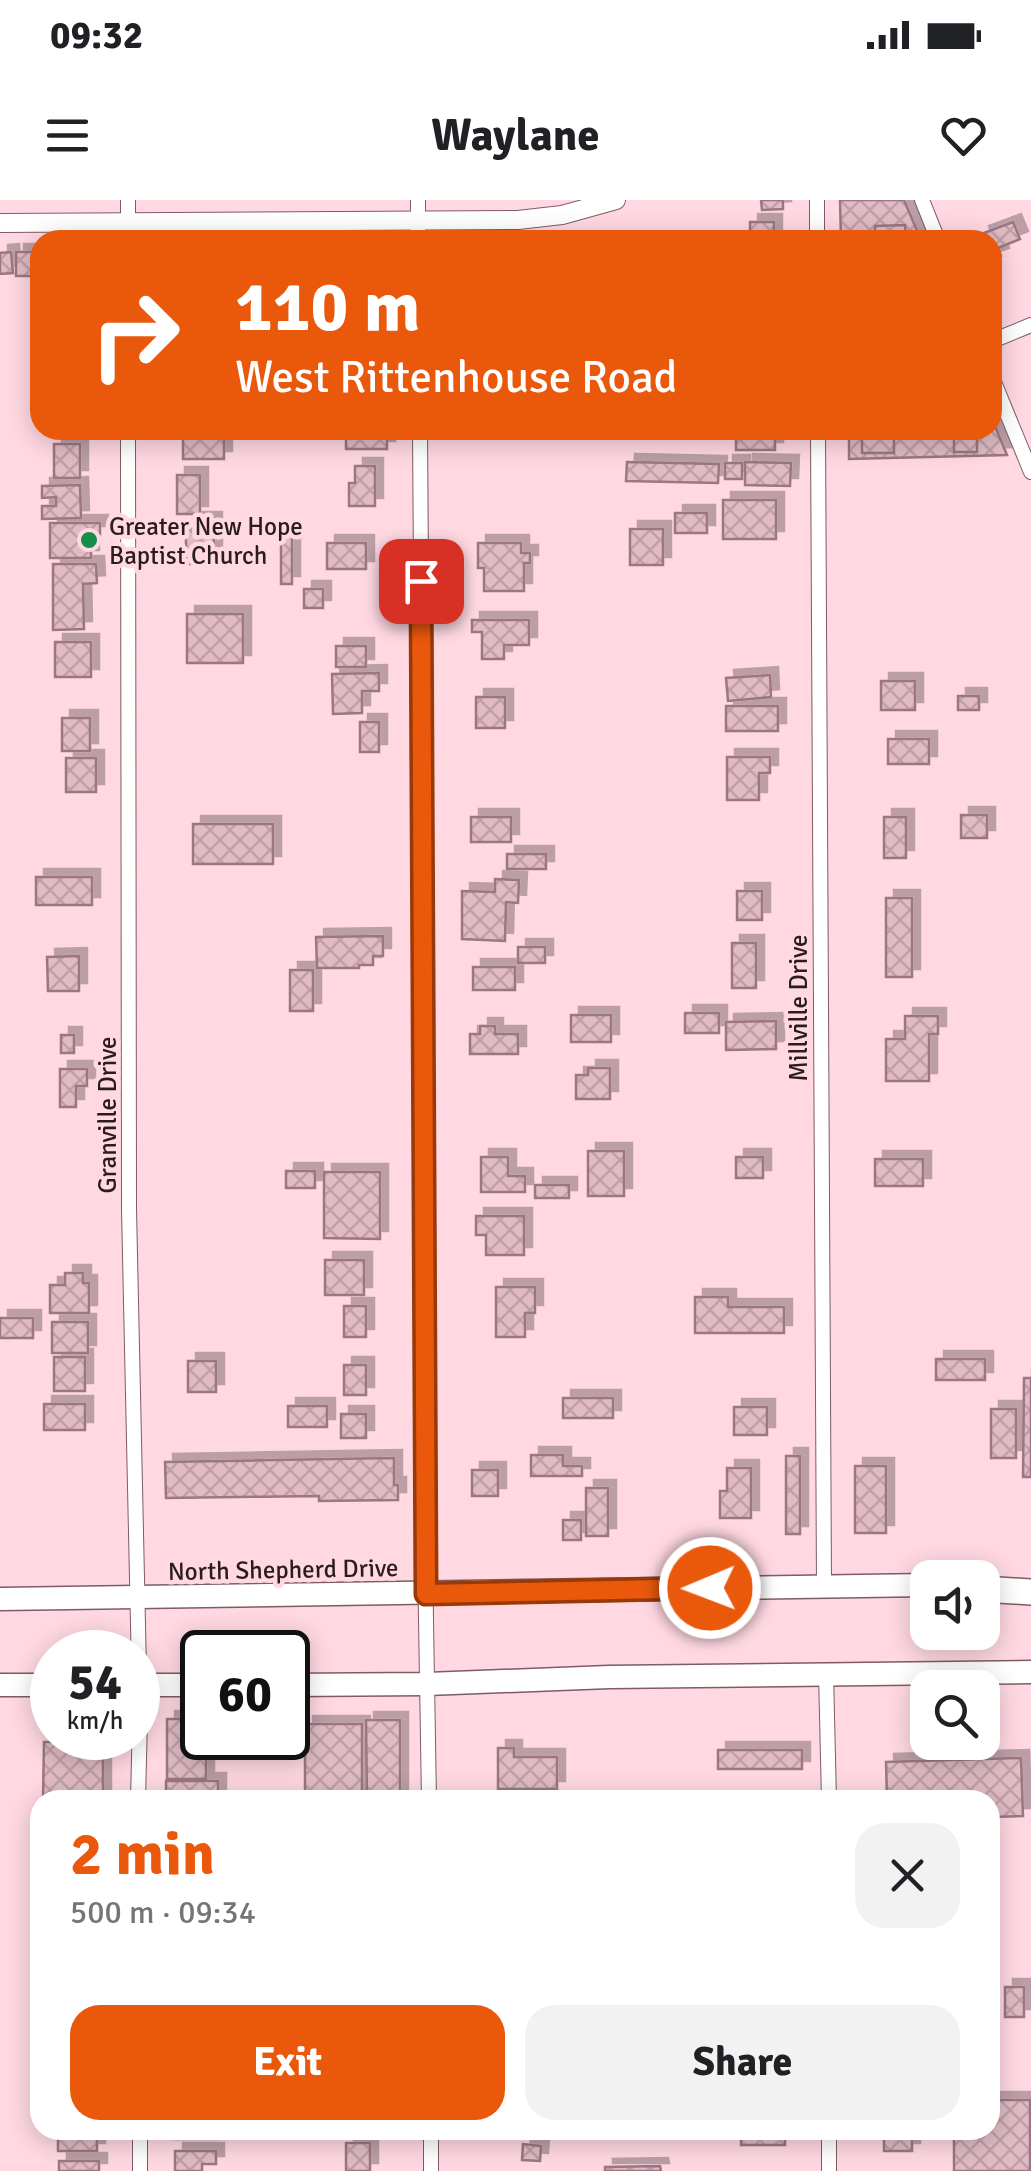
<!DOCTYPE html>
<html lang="en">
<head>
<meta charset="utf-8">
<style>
	:root { --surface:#fff; --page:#f2f2f2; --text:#202124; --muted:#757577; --accent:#ea580c }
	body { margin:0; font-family:Signika,sans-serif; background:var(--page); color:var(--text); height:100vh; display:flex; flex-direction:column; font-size:38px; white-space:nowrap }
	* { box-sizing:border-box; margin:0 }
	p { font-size:32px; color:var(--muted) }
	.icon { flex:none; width:55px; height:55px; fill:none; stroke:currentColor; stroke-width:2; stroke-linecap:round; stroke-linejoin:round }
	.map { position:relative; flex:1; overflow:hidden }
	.drawer { position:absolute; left:30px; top:1590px; width:970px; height:350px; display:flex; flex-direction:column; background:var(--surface); border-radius:30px; box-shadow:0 5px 25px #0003 }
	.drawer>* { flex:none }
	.hud { position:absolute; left:30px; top:30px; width:972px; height:210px; border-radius:30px; box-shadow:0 5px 25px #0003; background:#ea580c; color:#fff; overflow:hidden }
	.controls { position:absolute; left:910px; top:1360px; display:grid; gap:20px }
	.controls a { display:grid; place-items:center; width:90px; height:90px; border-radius:20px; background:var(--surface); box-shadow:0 5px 25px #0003; font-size:50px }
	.speed { position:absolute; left:30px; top:1430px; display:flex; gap:20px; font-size:50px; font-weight:700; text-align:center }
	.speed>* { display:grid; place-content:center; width:130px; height:130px; border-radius:50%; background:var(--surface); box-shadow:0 5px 25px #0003; line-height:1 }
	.speed small { font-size:25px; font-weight:400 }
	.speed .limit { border:5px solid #111; border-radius:15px; background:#fff; color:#111 }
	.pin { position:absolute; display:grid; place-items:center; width:85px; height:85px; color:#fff; margin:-42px; border-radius:20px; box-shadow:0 5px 15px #0006 }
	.me { position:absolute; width:110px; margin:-55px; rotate:269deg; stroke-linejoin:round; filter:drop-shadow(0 0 8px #0008) }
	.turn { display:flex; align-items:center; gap:35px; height:210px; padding:0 40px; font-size:45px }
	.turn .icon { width:130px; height:130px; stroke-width:2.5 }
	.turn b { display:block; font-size:70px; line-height:85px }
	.round { display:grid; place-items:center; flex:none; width:105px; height:105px; border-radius:30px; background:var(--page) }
	.head { display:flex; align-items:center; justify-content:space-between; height:170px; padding:0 40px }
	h1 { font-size:60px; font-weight:700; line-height:75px; color:var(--accent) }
	.primary-button { display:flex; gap:20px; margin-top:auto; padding:20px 40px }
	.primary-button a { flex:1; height:115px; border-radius:30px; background:var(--accent); color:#fff; font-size:40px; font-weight:700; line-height:115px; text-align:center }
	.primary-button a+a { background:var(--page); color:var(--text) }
	.status { display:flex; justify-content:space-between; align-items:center; height:70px; padding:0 50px; background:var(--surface); direction:ltr }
	.status svg { height:28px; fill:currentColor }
	header { display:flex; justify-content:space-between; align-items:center; height:130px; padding:0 40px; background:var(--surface); font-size:45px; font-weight:700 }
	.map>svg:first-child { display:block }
</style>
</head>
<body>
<div class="status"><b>09:32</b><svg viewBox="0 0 49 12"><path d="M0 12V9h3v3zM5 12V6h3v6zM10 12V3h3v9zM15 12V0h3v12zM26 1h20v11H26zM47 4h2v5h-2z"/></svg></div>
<header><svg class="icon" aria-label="menu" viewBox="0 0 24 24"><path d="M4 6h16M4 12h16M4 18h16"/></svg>Waylane<svg class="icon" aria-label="heart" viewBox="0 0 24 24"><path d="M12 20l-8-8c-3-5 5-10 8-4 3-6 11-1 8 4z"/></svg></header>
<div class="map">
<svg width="1031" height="1971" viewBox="0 0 1031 1971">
	<defs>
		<pattern id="building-cross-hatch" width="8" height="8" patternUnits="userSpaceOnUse" patternTransform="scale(2.5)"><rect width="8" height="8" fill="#e0bbc4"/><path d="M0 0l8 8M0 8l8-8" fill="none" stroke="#c0a0a8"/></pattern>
		<filter id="shadow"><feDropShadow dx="8" dy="-8" stdDeviation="0" flood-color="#0004"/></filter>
	</defs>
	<rect width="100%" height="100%" fill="#ffd8e2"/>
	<g fill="url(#building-cross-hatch)" stroke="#9a7781" stroke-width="2.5" filter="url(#shadow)">
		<polygon points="761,0 783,0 783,9 762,10"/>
		<polygon points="840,0 904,0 921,40 841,40"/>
		<rect x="750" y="22" width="24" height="18"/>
		<polygon points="1013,22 1020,39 998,48 1001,56 992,59 992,40 983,40 981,34"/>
		<polygon points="905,25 906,40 875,40 875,26"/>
		<polygon points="11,52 13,73 0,74 0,53"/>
		<rect x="16" y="52" width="21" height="24"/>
		<polygon points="992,219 1007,255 849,259 849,230 992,230"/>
		<rect x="346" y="230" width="41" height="19"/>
		<rect x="736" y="230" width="39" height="20"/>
		<rect x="862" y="230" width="32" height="23"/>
		<rect x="954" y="230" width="23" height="22"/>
		<rect x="183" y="236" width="41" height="23"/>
		<rect x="54" y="244" width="26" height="34"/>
		<polygon points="627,262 719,264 718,283 626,281"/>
		<polygon points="745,262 791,263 790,286 745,285"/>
		<rect x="725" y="263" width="17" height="16"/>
		<polygon points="355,266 375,266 375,306 349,306 349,283 355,283"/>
		<rect x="177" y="275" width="23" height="39"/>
		<polygon points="80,285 81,318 42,319 42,306 56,306 56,297 42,298 42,286"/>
		<rect x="723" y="300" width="53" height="39"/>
		<rect x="675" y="313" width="32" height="20"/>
		<rect x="186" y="320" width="28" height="44"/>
		<polygon points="50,323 100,323 100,334 91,334 91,358 50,358"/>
		<rect x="281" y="329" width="11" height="55"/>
		<rect x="630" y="329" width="33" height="36"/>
		<rect x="327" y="343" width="39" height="26"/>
		<polygon points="478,343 521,343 521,353 530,353 530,363 524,363 524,391 484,391 484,368 478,368"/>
		<polygon points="53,364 96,364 97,383 83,384 84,429 53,430"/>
		<rect x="304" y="389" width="19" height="19"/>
		<rect x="187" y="414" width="56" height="49"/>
		<polygon points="472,420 529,420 529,445 504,445 504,459 482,459 482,432 472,432"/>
		<rect x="55" y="442" width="36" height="35"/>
		<rect x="336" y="446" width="30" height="21"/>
		<polygon points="379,473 379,491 362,491 362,513 333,514 332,474"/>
		<polygon points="770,475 771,497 728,501 726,478"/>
		<rect x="881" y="481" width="34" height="29"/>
		<rect x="958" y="496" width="21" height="14"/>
		<rect x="476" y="497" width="29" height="31"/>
		<rect x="726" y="506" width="52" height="25"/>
		<rect x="62" y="518" width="28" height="33"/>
		<rect x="360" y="522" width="19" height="30"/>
		<rect x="888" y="539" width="41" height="25"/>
		<polygon points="727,557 770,557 770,573 759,573 759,600 727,600"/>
		<rect x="66" y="558" width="30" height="34"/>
		<rect x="961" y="615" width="26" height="23"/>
		<rect x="471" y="617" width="40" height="25"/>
		<rect x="884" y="617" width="22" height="41"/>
		<rect x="193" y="624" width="80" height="40"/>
		<rect x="507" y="654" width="39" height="15"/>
		<rect x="36" y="677" width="56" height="28"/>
		<polygon points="495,679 519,680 518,703 506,702 505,741 462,739 462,691 495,692"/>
		<rect x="737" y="691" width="25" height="29"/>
		<rect x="886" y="698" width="26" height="79"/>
		<polygon points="383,736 383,756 373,756 373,765 359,765 359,768 317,768 316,737"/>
		<rect x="732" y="743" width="24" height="45"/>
		<rect x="518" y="747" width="27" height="16"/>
		<polygon points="79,756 79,791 48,791 47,757"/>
		<rect x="473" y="767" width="42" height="23"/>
		<rect x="290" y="770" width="23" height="41"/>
		<rect x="685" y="813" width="34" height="20"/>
		<rect x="571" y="815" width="40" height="27"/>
		<polygon points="905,816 938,816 938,834 929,834 929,881 886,881 886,839 905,839"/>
		<polygon points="776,821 776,849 726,850 726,822"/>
		<polygon points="480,826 495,826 495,834 518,834 518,854 470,854 470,834 480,834"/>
		<rect x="61" y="835" width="13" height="18"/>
		<polygon points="588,868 610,868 610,899 576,899 576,875 588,875"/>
		<polygon points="60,869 87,869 87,886 76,886 76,907 60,907"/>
		<rect x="588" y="951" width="36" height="45"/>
		<polygon points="481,957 508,957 508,976 525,976 525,992 481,992"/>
		<rect x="736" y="957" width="27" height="21"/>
		<rect x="875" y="959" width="48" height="27"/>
		<rect x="286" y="971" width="29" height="17"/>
		<polygon points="324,972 380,972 380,1039 324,1038"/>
		<rect x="535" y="985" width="34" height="13"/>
		<polygon points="476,1016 524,1016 524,1055 486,1055 486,1035 476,1035"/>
		<rect x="325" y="1060" width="39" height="35"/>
		<polygon points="65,1073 83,1073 83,1083 89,1083 89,1113 50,1113 50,1085 65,1085"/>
		<polygon points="496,1087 535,1087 535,1113 525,1113 525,1137 496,1137"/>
		<polygon points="695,1097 728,1097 728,1107 784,1107 784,1133 695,1133"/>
		<rect x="344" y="1106" width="22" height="31"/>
		<rect x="0" y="1118" width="33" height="20"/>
		<rect x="52" y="1122" width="36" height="31"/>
		<rect x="54" y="1157" width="31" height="34"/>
		<rect x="936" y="1159" width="49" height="21"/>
		<rect x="188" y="1161" width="28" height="31"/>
		<rect x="344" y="1165" width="22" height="30"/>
		<polygon points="1024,1178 1031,1178 1031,1277 1023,1277"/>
		<rect x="563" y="1198" width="50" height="20"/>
		<rect x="44" y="1204" width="41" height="26"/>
		<rect x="288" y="1206" width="39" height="21"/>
		<rect x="734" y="1207" width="33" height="28"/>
		<rect x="991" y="1209" width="25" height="49"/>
		<rect x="341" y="1214" width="25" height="24"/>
		<polygon points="531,1255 563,1255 563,1266 582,1266 582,1276 531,1276"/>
		<rect x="786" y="1256" width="14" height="78"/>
		<polygon points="394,1258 394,1285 398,1285 398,1300 319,1301 319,1296 166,1298 165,1262"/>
		<rect x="855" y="1266" width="31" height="67"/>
		<polygon points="727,1268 751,1268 751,1318 720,1318 720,1291 727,1291"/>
		<rect x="472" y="1270" width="26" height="26"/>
		<rect x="586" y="1288" width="22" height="48"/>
		<rect x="563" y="1320" width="18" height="20"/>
		<polygon points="167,1519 202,1519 202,1538 206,1538 206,1579 167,1579"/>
		<polygon points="366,1520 400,1520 400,1600 367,1600"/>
		<rect x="305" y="1524" width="57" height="76"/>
		<polygon points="44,1542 103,1542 103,1600 43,1600"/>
		<polygon points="498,1548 514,1548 514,1557 557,1557 557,1589 498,1589"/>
		<rect x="718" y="1550" width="84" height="19"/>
		<polygon points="1021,1558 1023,1616 990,1617 990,1600 887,1600 886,1562"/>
		<rect x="166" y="1581" width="52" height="19"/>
		<rect x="1005" y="1787" width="19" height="30"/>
		<polygon points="990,1900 1030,1900 1030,1971 954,1971 954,1930 990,1930"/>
		<rect x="58" y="1930" width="39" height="21"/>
		<rect x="174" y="1930" width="45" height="9"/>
		<rect x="512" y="1930" width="25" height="8"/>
		<rect x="741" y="1930" width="44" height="15"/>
		<rect x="884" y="1930" width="28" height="21"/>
		<rect x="346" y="1943" width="24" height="28"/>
		<polygon points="523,1944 541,1946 540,1961 522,1960"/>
		<polygon points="175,1951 216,1951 216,1964 202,1964 202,1971 175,1971"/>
		<rect x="59" y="1961" width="40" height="10"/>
		<polygon points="660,1966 661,1971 605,1971 605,1967"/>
	</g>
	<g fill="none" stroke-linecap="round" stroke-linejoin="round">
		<defs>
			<g id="minor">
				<polyline points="128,0 128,40"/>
				<polyline points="418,0 418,40"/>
				<polyline points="817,0 817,40"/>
				<polyline points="922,0 938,40"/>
				<polyline points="992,141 1031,125"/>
				<polyline points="992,177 1031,272"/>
				<polyline points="128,230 129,1009 140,1517 138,1600"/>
				<polyline points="420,230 425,924 425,1359 429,1600"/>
				<polyline points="818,230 824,1386"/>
				<polyline points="826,1473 829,1600"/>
				<polyline points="140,1930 140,1971"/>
				<polyline points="431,1930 431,1971"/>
				<polyline points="829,1930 829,1971"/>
			</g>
			<polyline id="tertiary" points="0,23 518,20 562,15 616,0"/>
			<g id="primary">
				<polyline points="0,1399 928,1385"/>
				<polyline points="0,1485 52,1485"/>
				<polyline points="138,1485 202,1485"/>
				<polyline points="288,1485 427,1484 609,1477 1031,1472"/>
			</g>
			<polyline id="motorway" points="982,1389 1031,1392"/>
		</defs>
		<use href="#minor" stroke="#7d5c65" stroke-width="16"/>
		<use href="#tertiary" stroke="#7d5c65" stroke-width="20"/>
		<use href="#primary" stroke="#7d5c65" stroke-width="25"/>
		<use href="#motorway" stroke="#7d5c65" stroke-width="28"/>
		<use href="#minor" stroke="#fff" stroke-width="14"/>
		<use href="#tertiary" stroke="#fff" stroke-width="18"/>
		<use href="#primary" stroke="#fff" stroke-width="22"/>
		<use href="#motorway" stroke="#fff" stroke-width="25"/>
	</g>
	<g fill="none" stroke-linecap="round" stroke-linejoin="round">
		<defs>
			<polyline id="route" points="421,381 426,1394 710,1388"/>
		</defs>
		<use href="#route" stroke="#983908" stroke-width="25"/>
		<use href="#route" stroke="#ea580c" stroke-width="18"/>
	</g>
	<circle fill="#168f4b" stroke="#ffd8e2" stroke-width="4" cx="89" cy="340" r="10"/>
	<g text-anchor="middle" stroke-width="9" stroke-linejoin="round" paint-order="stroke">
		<g font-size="25" fill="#291c1f" stroke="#ffd8e2" text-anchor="start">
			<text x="109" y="335">Greater New Hope<tspan x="109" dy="29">Baptist Church</tspan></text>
		</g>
		<g font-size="25" fill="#291c1f" stroke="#ffd8e2">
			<text transform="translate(798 808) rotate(-90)" y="9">Millville Drive</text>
			<text transform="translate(107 915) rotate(-90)" y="9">Granville Drive</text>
			<text transform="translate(283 1369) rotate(-1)" y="9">North Shepherd Drive</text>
		</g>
	</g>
</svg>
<div class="controls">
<a><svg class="icon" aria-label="sound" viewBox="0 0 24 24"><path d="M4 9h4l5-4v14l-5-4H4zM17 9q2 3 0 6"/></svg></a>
<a><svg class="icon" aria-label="search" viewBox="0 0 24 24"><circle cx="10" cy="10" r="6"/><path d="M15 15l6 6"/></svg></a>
</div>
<div class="speed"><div>54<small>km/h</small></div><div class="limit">60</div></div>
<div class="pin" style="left:421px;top:381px;background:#d93025"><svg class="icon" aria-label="arrive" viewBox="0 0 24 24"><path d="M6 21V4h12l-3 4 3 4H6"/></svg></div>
<svg class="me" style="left:710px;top:1388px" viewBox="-20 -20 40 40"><circle r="17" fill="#ea580c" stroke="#fff" stroke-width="3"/><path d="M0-11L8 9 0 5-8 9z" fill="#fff"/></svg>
<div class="hud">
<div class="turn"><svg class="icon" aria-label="right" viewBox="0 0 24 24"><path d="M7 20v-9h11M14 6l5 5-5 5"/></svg><div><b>110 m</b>West Rittenhouse Road</div></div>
</div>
<section class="drawer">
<div class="head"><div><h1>2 min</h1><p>500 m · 09:34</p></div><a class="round"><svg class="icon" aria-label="close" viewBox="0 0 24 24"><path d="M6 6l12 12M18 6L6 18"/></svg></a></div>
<div class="primary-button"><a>Exit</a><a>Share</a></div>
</section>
</div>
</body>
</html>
